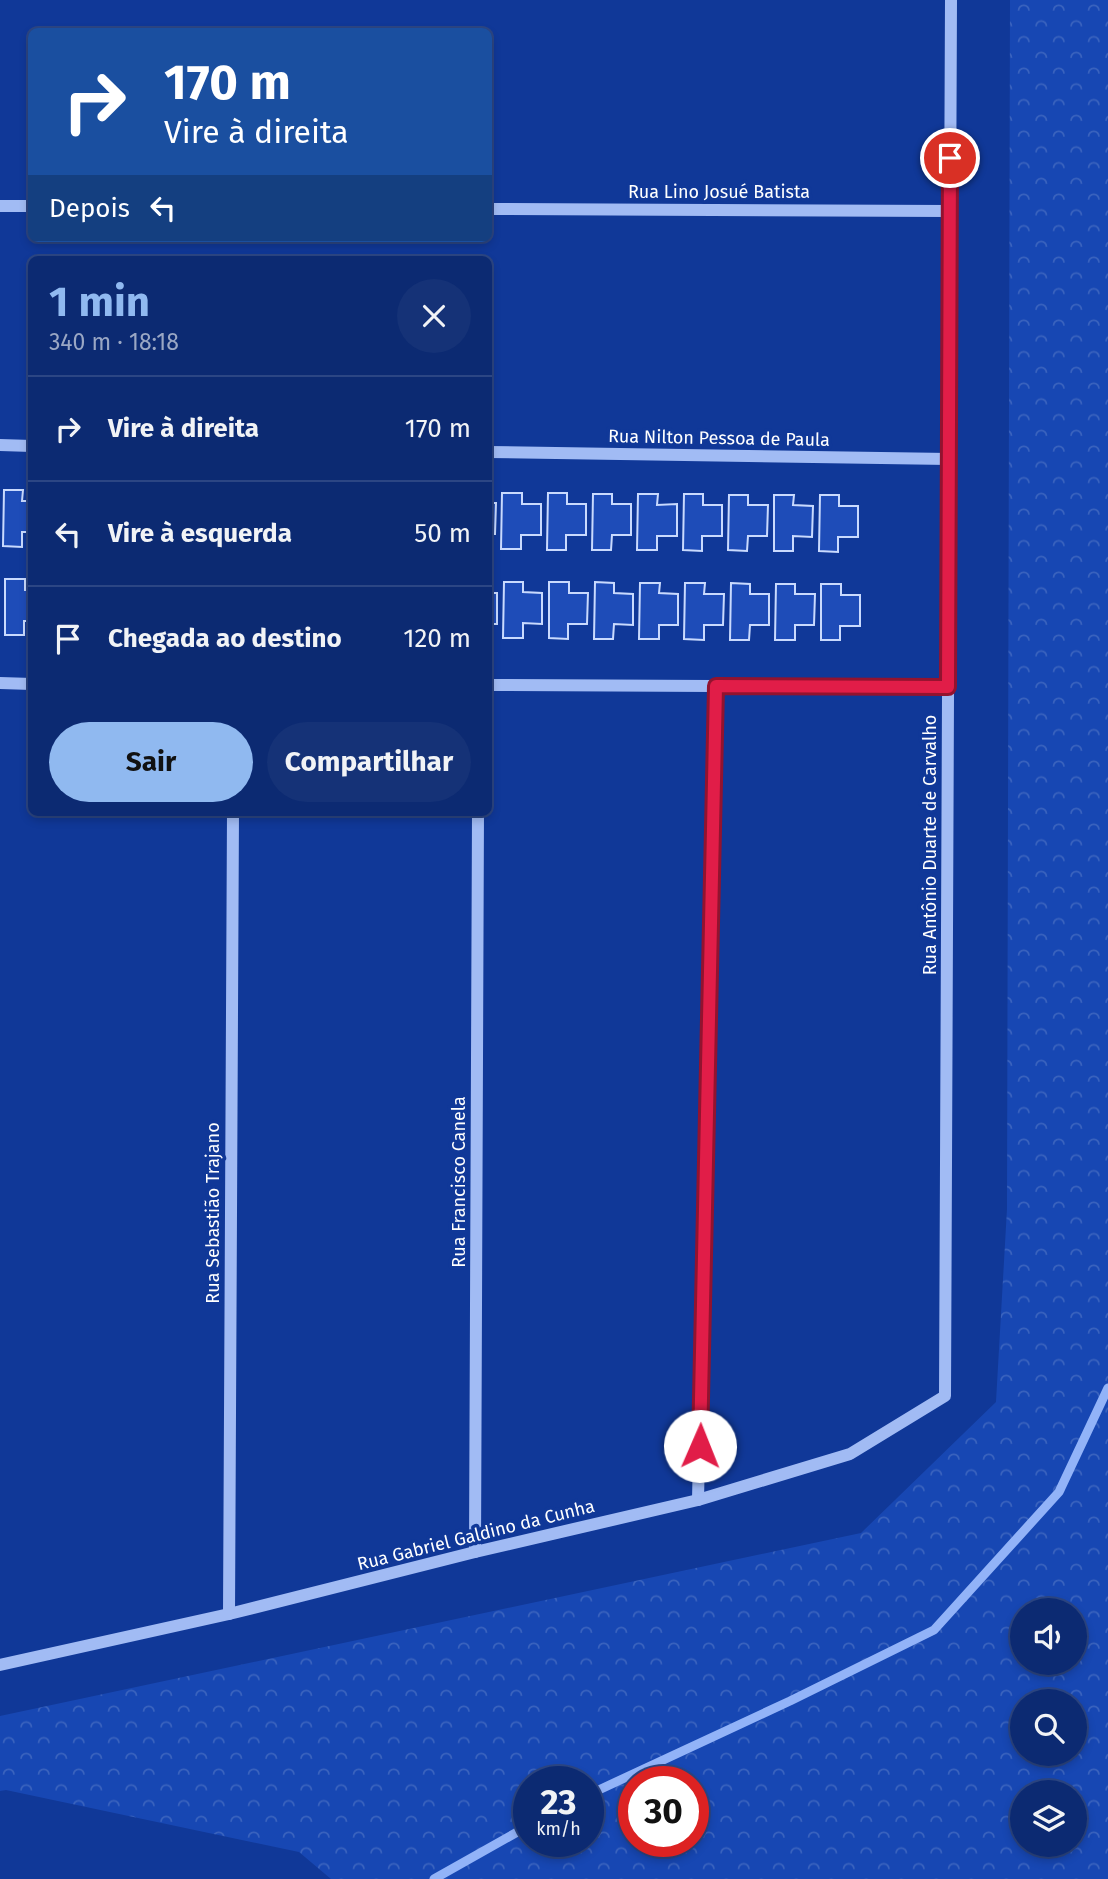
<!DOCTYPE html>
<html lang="pt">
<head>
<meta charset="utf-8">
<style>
	:root { --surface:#0c2a72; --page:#153277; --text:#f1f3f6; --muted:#9aa7c4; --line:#2c4684; --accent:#90b9f0 }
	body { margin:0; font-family:"Fira Sans",sans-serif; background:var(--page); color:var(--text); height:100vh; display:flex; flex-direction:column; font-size:26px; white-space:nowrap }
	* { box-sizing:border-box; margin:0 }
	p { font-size:23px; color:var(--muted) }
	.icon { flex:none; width:38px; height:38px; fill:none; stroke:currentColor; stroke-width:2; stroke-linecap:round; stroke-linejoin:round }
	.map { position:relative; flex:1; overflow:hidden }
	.drawer { position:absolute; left:28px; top:256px; width:464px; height:560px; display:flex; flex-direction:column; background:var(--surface); border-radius:10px; box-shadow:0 4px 10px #0003,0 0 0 2px var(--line) }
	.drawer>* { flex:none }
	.guide { position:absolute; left:28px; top:28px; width:464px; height:214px; border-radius:10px; box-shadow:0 4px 10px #0003,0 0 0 2px var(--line); background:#1a4fa0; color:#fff; overflow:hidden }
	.buttons { position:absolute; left:1010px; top:1598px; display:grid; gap:14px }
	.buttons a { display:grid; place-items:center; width:77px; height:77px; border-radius:50%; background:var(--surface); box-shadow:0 4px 10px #0003,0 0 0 2px var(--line); font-size:35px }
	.speed { position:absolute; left:513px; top:1766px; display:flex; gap:14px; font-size:35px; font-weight:700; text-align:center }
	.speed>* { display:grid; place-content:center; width:91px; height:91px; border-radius:50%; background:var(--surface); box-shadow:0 4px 10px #0003,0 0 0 2px var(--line); line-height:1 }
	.speed small { font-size:18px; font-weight:400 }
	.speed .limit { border:10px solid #d22; background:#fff; color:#111 }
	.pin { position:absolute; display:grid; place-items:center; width:60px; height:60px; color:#fff; margin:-30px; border:4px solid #fff; border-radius:50%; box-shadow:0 2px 7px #0007 }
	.me { position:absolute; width:77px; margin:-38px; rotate:1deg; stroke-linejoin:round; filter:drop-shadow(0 0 5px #0008) }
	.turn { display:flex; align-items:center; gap:24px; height:147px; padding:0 21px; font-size:32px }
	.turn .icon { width:91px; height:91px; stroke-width:2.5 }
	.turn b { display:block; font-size:49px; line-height:60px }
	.then { display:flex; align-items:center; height:66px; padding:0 21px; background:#0003; gap:14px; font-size:26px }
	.round { display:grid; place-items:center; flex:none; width:74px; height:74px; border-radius:37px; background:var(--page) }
	.overview { display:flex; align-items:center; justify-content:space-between; height:119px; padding:0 21px }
	h1 { font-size:42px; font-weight:700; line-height:52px; color:var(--accent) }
	.cta { display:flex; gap:14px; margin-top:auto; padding:14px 21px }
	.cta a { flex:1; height:80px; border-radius:42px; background:var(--accent); color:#111; font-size:28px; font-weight:700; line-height:80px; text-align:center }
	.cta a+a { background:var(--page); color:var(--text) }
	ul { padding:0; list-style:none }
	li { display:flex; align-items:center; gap:21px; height:105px; padding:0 21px; border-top:2px solid var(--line) }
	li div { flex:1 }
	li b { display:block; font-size:26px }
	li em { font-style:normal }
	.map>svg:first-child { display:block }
</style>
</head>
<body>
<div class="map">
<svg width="1108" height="1879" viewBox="0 0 1108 1879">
	<defs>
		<pattern id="forest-crowns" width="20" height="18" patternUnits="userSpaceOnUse" patternTransform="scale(1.75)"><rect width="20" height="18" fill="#1747b3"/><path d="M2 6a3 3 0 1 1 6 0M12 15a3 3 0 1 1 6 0" fill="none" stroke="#3a63be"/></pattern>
	</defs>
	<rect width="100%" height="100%" fill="#103898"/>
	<path fill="url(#forest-crowns)" fill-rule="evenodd" d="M 1010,0 L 1108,0 L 1108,1879 L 331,1879 L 299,1852 L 6,1790 L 0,1791 L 0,1716 L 861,1533 L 996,1402 L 1007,1209 ZM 1022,1610 L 1074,1610 L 1074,1662 L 1022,1662 ZM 1022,1701 L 1074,1701 L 1074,1754 L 1022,1754 ZM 528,1782 L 588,1782 L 588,1841 L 528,1841 ZM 634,1782 L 693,1782 L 693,1841 L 634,1841 ZM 1022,1792 L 1074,1792 L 1074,1844 L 1022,1844 Z"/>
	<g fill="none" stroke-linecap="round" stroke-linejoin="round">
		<g stroke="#92b3f8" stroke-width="9">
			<polyline points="588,1795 790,1701 934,1630 1059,1492 1108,1388"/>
			<polyline points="434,1879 528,1826"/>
		</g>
	</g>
	<g fill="#1e4cb8" stroke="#c9dafe" stroke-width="2">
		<polygon points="4,490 23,490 22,501 32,501 32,532 22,532 22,547 3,546"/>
		<polygon points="502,493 522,493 522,504 541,504 541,535 521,535 521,549 501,549"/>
		<polygon points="548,493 567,493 567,504 586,504 586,535 566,535 566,550 547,550"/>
		<polygon points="593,494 612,494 612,504 631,504 631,535 612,535 611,550 592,550"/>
		<polygon points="638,494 658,494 657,505 677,504 677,536 657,536 657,550 637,550"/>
		<polygon points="684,494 703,494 703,505 722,505 722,536 702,536 702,551 683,550"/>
		<polygon points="729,495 748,495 748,505 768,505 767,536 748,536 747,551 728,550"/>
		<polygon points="774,495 794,495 793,505 813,506 812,537 793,536 793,551 774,551"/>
		<polygon points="820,495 839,495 839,506 858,506 858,537 838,537 838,552 819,551"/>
		<polygon points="488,503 496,503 495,534 488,534"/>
		<polygon points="5,579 25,579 25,590 32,590 32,621 24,621 24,635 5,635"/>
		<polygon points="504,582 523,582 523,592 542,593 542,624 523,623 523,638 503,638"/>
		<polygon points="549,582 569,582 569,593 588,593 587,624 568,624 568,639 549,638"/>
		<polygon points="595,582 614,583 614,593 633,594 633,625 614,624 613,639 594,639"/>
		<polygon points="640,583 660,583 659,593 678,594 678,625 659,625 659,639 639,639"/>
		<polygon points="685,583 705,583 704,594 724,594 723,625 704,625 704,640 684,639"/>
		<polygon points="731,583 750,584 750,594 769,594 769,625 750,625 749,640 730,640"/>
		<polygon points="776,584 795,584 795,594 815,594 814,625 795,625 795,640 775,640"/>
		<polygon points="821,584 841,584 841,595 860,595 860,626 840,626 840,640 821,640"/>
		<rect x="488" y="593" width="9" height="31"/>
	</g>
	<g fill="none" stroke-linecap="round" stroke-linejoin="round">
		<g stroke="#a1bbf4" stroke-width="12">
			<polyline points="0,206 32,206"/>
			<polyline points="488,209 949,211"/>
			<polyline points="0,445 32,446"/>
			<polyline points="488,452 949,459"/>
			<polyline points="0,683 32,684"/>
			<polyline points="488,685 948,687"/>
			<polyline points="698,1500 716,686"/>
			<polyline points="475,1552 478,812"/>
			<polyline points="229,1614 233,812"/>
			<polyline points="0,1665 229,1614 475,1552 698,1500 850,1454 945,1396 951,0"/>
		</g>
	</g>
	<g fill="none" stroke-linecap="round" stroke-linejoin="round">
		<defs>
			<polyline id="route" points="700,1446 716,686 948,687 950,158"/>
		</defs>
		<use href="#route" stroke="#92132f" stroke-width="18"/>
		<use href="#route" stroke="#e11d48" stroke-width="12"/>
	</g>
	<g text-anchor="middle" stroke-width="7" stroke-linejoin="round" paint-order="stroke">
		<g font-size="18" fill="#fff" stroke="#103898">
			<text x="719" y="198">Rua Lino Josué Batista</text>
			<text transform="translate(719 438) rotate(1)" y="6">Rua Nilton Pessoa de Paula</text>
			<text transform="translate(930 845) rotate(-90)" y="6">Rua Antônio Duarte de Carvalho</text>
			<text transform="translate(459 1182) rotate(-90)" y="6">Rua Francisco Canela</text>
			<text transform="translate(213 1213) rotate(-90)" y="6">Rua Sebastião Trajano</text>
			<text transform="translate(476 1535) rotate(-14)" y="6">Rua Gabriel Galdino da Cunha</text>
		</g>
	</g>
</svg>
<div class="buttons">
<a><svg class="icon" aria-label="sound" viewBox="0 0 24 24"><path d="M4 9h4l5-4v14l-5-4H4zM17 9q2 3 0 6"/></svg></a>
<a><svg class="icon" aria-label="search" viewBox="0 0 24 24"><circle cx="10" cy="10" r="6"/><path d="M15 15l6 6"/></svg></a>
<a><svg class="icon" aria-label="layers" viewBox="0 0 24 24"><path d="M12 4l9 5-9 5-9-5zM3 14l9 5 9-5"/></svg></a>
</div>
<div class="speed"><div>23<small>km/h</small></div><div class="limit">30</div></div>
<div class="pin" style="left:950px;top:158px;background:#d93025"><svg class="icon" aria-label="arrive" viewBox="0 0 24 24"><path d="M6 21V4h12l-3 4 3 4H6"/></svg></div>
<svg class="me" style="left:700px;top:1446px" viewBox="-20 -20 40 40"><circle r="19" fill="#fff"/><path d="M0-13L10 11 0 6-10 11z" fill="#e11d48"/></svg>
<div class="guide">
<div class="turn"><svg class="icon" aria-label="right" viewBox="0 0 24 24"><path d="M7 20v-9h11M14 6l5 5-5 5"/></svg><div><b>170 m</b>Vire à direita</div></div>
<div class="then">Depois<svg class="icon" aria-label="left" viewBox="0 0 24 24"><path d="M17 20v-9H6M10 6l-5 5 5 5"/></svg></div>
</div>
<section class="drawer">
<div class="overview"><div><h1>1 min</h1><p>340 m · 18:18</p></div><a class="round"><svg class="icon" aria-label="close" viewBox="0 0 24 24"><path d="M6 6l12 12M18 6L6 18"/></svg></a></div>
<ul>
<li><svg class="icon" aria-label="right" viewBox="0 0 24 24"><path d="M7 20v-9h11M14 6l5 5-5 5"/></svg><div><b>Vire à direita</b></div><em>170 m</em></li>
<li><svg class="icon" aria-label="left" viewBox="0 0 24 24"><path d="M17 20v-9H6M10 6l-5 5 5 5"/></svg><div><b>Vire à esquerda</b></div><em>50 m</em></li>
<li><svg class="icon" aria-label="arrive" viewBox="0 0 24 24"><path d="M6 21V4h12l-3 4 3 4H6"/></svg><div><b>Chegada ao destino</b></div><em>120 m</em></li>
</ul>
<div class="cta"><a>Sair</a><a>Compartilhar</a></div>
</section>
</div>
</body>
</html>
